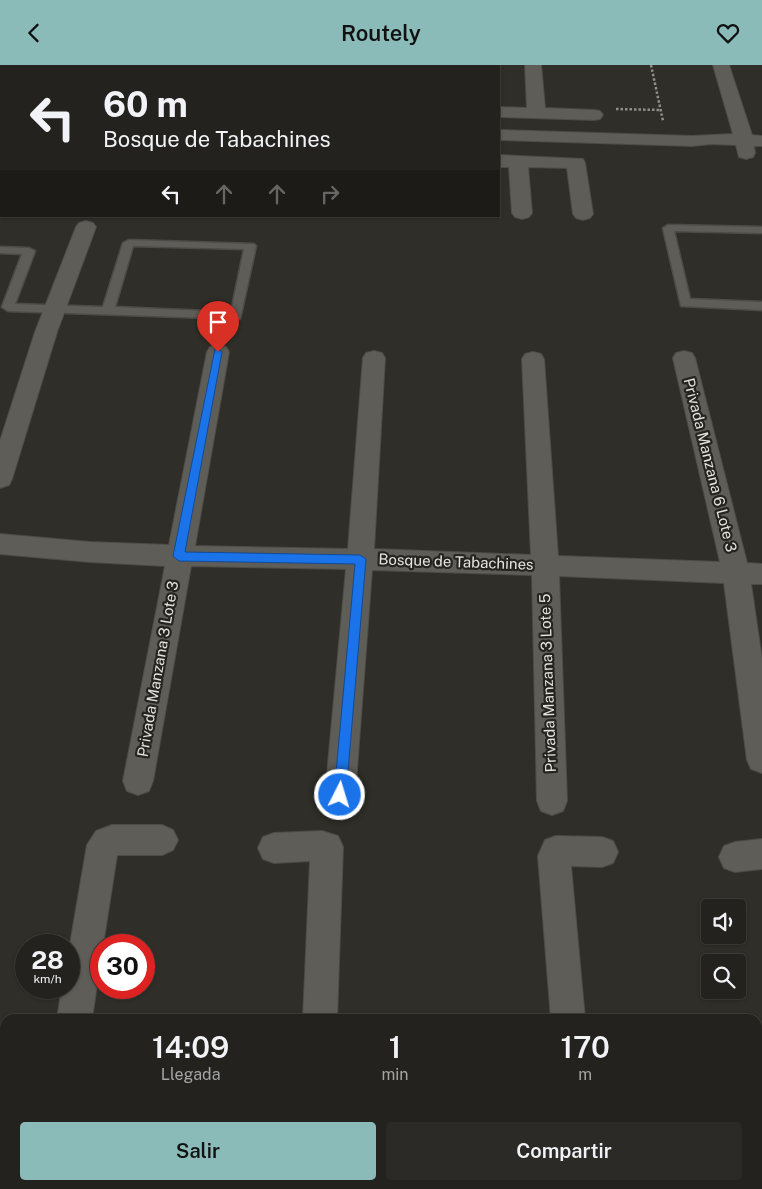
<!DOCTYPE html>
<html lang="es">
<head>
<meta charset="utf-8">
<style>
	:root { --surface:#23221e; --page:#2b2a27; --text:#f1f3f6; --muted:#a3a4a4; --line:#403f3c; --accent:#8bbbb9 }
	body { margin:0; font-family:"Public Sans",sans-serif; background:var(--page); color:var(--text); height:100vh; display:flex; flex-direction:column; font-size:19px; white-space:nowrap }
	* { box-sizing:border-box; margin:0 }
	p { font-size:16px; color:var(--muted) }
	.icon { flex:none; width:28px; height:28px; fill:none; stroke:currentColor; stroke-width:2; stroke-linecap:round; stroke-linejoin:round }
	.map { position:relative; flex:1; overflow:hidden }
	.details { position:absolute; left:0px; top:949px; width:762px; height:176px; display:flex; flex-direction:column; background:var(--surface); border-radius:15px 15px 0 0; box-shadow:0 1px 4px #0004,0 0 0 1px var(--line) }
	.details>* { flex:none }
	.banner { position:absolute; left:0px; top:0px; width:500px; height:152px; box-shadow:0 1px 4px #0004,0 0 0 1px var(--line); background:#23221e; color:var(--text); overflow:hidden }
	.controls { position:absolute; left:701px; top:834px; display:grid; gap:10px }
	.controls a { display:grid; place-items:center; width:45px; height:45px; border-radius:5px; background:var(--surface); box-shadow:0 1px 4px #0004,0 0 0 1px var(--line); font-size:25px }
	.speed { position:absolute; left:15px; top:869px; display:flex; gap:10px; font-size:25px; font-weight:700; text-align:center }
	.speed>* { display:grid; place-content:center; width:65px; height:65px; border-radius:50%; background:var(--surface); box-shadow:0 1px 4px #0004,0 0 0 1px var(--line); line-height:1 }
	.speed small { font-size:12px; font-weight:400 }
	.speed .limit { border:8px solid #d22; background:#fff; color:#111 }
	.pin { position:absolute; display:grid; place-items:center; width:42px; height:42px; color:#fff; margin:-51px -21px; border-radius:50% 50% 50% 0; rotate:-45deg; box-shadow:0 0 5px #0007 }
	.pin .icon { rotate:45deg }
	.me { position:absolute; width:55px; margin:-28px; rotate:5deg; stroke-linejoin:round; filter:drop-shadow(0 0 4px #0008) }
	.turn { display:flex; align-items:center; gap:18px; height:105px; padding:0 20px; font-size:22px }
	.turn .icon { width:65px; height:65px; stroke-width:2.5 }
	.turn b { display:block; font-size:35px; line-height:42px }
	.lanes { display:flex; align-items:center; height:48px; padding:0 20px; background:#0003; justify-content:center; gap:25px; direction:ltr }
	.lanes .off { opacity:.35 }
	.eta { display:flex; justify-content:space-evenly; align-items:center; height:85px; text-align:center }
	.eta b { font-size:30px; font-weight:600; line-height:35px }
	.action { display:flex; gap:10px; margin-top:auto; padding:10px 20px }
	.action a { flex:1; height:58px; border-radius:5px; background:var(--accent); color:#111; font-size:20px; font-weight:600; line-height:58px; text-align:center }
	.action a+a { background:var(--page); color:var(--text) }
	header { display:flex; justify-content:space-between; align-items:center; height:65px; padding:0 20px; background:var(--accent); color:#111; font-size:22px; font-weight:600 }
	.map>svg:first-child { display:block }
</style>
</head>
<body>
<header><svg class="icon" aria-label="back" viewBox="0 0 24 24"><path d="M15 5l-7 7 7 7"/></svg>Routely<svg class="icon" aria-label="heart" viewBox="0 0 24 24"><path d="M12 20l-8-8c-3-5 5-10 8-4 3-6 11-1 8 4z"/></svg></header>
<div class="map">
<svg width="762" height="1124" viewBox="0 0 762 1124">
	<rect width="100%" height="100%" fill="#2f2e28"/>
	<g fill="none" stroke-linecap="round" stroke-linejoin="round">
		<defs>
			<g id="lane">
				<polygon points="668,160 762,162 762,168 674,166 690,234 762,237 762,245 681,241 663,163"/>
				<path d="M 129,175 L 254,179 L 256,181 L 240,254 L 8,246 L 2,242 L 22,189 L 0,188 L 0,182 L 29,183 L 35,186 L 15,239 L 103,242 L 123,178 ZM 133,181 L 244,184 L 231,247 L 115,242 Z"/>
			</g>
			<g id="street">
				<polygon points="525,0 541,0 545,43 594,45 600,46 603,50 600,54 594,55 499,52 499,42 527,43"/>
				<polygon points="713,0 729,0 752,70 762,71 762,81 754,81 755,88 753,92 746,94 739,92 736,80 711,79 692,81 499,75 499,65 692,71 733,69"/>
				<rect x="0" y="58" width="1" height="10"/>
				<polygon points="499,90 583,94 585,98 593,149 590,153 583,155 576,153 573,149 567,103 528,102 532,148 529,152 522,154 515,152 512,148 509,102 499,102"/>
				<polygon points="1,107 1,121 0,122 0,108"/>
				<polygon points="86,156 93,158 96,162 57,267 12,414 9,420 0,423 0,376 35,267 76,162 79,158"/>
				<polygon points="218,280 226,282 229,287 195,481 348,484 363,293 366,288 374,286 382,288 385,293 374,484 531,490 522,294 525,289 533,287 541,289 544,294 558,491 720,497 673,293 676,288 684,286 692,288 695,293 747,498 762,499 762,519 751,519 762,594 762,708 751,704 747,695 724,518 559,511 567,736 563,746 552,750 541,746 537,736 532,510 372,505 355,731 351,741 340,745 329,741 325,731 346,504 191,501 153,716 149,726 138,730 127,726 123,716 165,501 90,497 0,489 0,469 90,477 169,480 207,287 210,282"/>
				<polygon points="112,760 162,760 173,765 178,775 173,785 162,790 117,790 103,880 101,880 101,892 92,954 57,954 62,922 69,922 69,885 87,780 96,766"/>
				<polygon points="322,766 338,771 343,782 337,954 303,954 310,796 274,798 263,794 258,783 263,772 274,768"/>
				<polygon points="556,771 602,772 613,776 618,787 613,798 602,802 571,801 585,954 551,954 538,791 545,775"/>
				<polygon points="762,774 762,804 735,807 724,803 719,792 724,781 735,777"/>
				<rect x="27" y="1120" width="38" height="4"/>
				<rect x="292" y="1120" width="38" height="4"/>
				<polygon points="562,1120 600,1120 601,1124 563,1124"/>
			</g>
			<rect id="highway" x="200" y="0" width="36" height="1"/>
		</defs>
		<use href="#lane" stroke="#4c4b47" stroke-width="3"/>
		<use href="#street" stroke="#4c4b47" stroke-width="2"/>
		<use href="#highway" stroke="#4c4b47" stroke-width="2"/>
		<g stroke="#908f8a" stroke-width="2.5" stroke-dasharray="2.5 2" stroke-linecap="butt">
			<polyline points="651,0 663,56"/>
			<polyline points="616,44 661,45"/>
		</g>
		<use href="#lane" fill="#5f5d57" fill-rule="evenodd"/>
		<use href="#street" fill="#5f5d57" fill-rule="evenodd"/>
		<use href="#highway" fill="#ba7016" fill-rule="evenodd"/>
	</g>
	<polygon fill="#1a73e8" stroke="#114b97" points="215,284 218,284 222,287 185,487 360,490 366,494 346,730 344,735 340,736 336,735 334,730 355,499 179,496 173,491"/>
	<g text-anchor="middle" stroke-width="4.5" stroke-linejoin="round" paint-order="stroke">
		<g font-size="15" fill="#e4e3e0" stroke="#25241f">
			<text transform="translate(710 400) rotate(76)" y="5">Privada Manzana 6 Lote 3</text>
			<text transform="translate(456 497) rotate(2)" y="5">Bosque de Tabachines</text>
			<text transform="translate(158 604) rotate(-80)" y="5">Privada Manzana 3 Lote 3</text>
			<text transform="translate(548 618) rotate(-92)" y="5">Privada Manzana 3 Lote 5</text>
		</g>
	</g>
</svg>
<div class="controls">
<a><svg class="icon" aria-label="sound" viewBox="0 0 24 24"><path d="M4 9h4l5-4v14l-5-4H4zM17 9q2 3 0 6"/></svg></a>
<a><svg class="icon" aria-label="search" viewBox="0 0 24 24"><circle cx="10" cy="10" r="6"/><path d="M15 15l6 6"/></svg></a>
</div>
<div class="speed"><div>28<small>km/h</small></div><div class="limit">30</div></div>
<div class="pin" style="left:218px;top:287px;background:#d93025"><svg class="icon" aria-label="arrive" viewBox="0 0 24 24"><path d="M6 21V4h12l-3 4 3 4H6"/></svg></div>
<svg class="me" style="left:340px;top:730px" viewBox="-20 -20 40 40"><circle r="17" fill="#1a73e8" stroke="#fff" stroke-width="3"/><path d="M0-11L8 9 0 5-8 9z" fill="#fff"/></svg>
<div class="banner">
<div class="turn"><svg class="icon" aria-label="left" viewBox="0 0 24 24"><path d="M17 20v-9H6M10 6l-5 5 5 5"/></svg><div><b>60 m</b>Bosque de Tabachines</div></div>
<div class="lanes"><svg class="icon" aria-label="left" viewBox="0 0 24 24"><path d="M17 20v-9H6M10 6l-5 5 5 5"/></svg><svg class="icon off" aria-label="ahead" viewBox="0 0 24 24"><path d="M12 20V5M6 11l6-6 6 6"/></svg><svg class="icon off" aria-label="ahead" viewBox="0 0 24 24"><path d="M12 20V5M6 11l6-6 6 6"/></svg><svg class="icon off" aria-label="right" viewBox="0 0 24 24"><path d="M7 20v-9h11M14 6l5 5-5 5"/></svg></div>
</div>
<section class="details">
<div class="eta">
<div><b>14:09</b><p>Llegada</p></div>
<div><b>1</b><p>min</p></div>
<div><b>170</b><p>m</p></div>
</div>
<div class="action"><a>Salir</a><a>Compartir</a></div>
</section>
</div>
</body>
</html>
